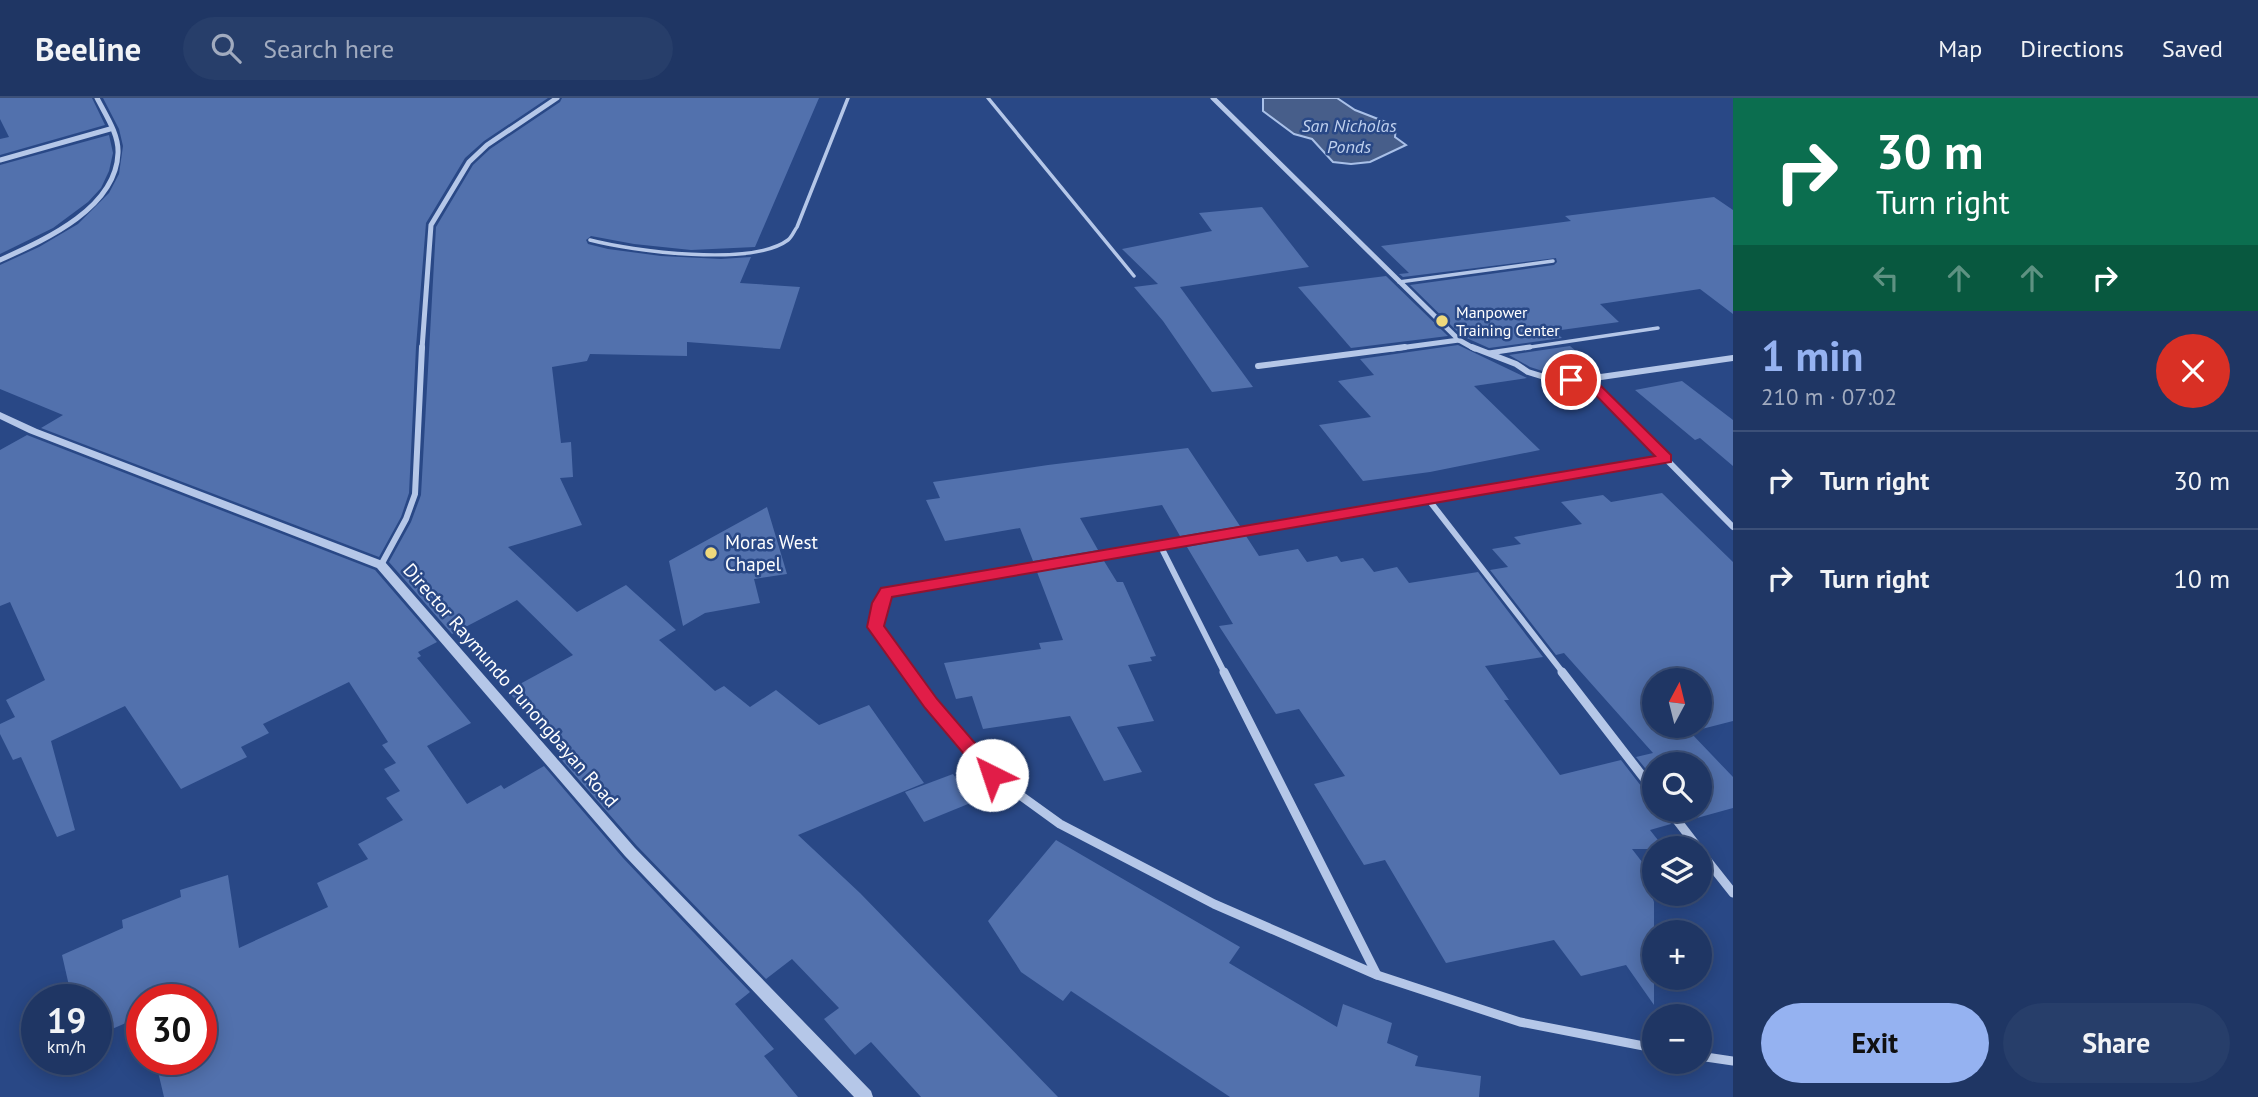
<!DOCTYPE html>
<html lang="en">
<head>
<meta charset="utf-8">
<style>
	:root { --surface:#1f3664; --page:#273e6a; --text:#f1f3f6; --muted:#a1abbf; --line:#3c5078; --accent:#95b2f1 }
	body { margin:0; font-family:"PT Sans",sans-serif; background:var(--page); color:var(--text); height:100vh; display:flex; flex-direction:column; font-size:26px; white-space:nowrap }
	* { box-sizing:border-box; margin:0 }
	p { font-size:23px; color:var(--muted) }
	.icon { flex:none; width:38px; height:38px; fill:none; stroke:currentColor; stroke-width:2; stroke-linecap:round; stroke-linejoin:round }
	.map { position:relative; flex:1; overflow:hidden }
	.drawer { display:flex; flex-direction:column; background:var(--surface); width:525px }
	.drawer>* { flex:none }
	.banner { background:#0b6e4f; color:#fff; overflow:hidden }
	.needle { width:46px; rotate:7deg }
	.tools { position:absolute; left:1642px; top:570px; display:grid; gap:14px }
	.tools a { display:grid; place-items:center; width:70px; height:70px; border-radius:50%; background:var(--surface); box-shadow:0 4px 18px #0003,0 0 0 2px var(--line); font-size:35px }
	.speed { position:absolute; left:21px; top:886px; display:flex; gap:14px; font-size:35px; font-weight:700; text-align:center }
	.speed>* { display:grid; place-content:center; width:91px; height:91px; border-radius:50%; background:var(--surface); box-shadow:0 4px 18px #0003,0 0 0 2px var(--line); line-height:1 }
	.speed small { font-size:18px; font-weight:400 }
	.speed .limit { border:10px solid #d22; background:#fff; color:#111 }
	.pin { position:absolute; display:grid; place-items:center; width:60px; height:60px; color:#fff; margin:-30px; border:4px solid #fff; border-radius:50%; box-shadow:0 2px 7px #0007 }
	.me { position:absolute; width:77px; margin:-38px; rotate:319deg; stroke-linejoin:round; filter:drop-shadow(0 0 5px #0008) }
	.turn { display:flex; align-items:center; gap:24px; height:147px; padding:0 28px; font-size:32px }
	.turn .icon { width:91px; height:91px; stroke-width:2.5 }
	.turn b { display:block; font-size:49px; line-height:60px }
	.lanes { display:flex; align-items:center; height:66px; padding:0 28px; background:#0003; justify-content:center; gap:35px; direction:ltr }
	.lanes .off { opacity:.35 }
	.round { display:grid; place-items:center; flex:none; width:74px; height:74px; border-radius:37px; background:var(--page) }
	.overview { display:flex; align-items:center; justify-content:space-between; height:119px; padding:0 28px }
	h1 { font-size:42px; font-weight:700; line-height:52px; color:var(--accent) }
	.action { display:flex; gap:14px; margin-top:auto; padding:14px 28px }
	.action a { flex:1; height:80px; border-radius:42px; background:var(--accent); color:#111; font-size:28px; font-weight:700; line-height:80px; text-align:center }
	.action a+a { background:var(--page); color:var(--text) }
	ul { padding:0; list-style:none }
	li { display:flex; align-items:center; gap:21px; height:98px; padding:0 28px; border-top:2px solid var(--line) }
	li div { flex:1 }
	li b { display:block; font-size:26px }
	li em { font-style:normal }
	header { display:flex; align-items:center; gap:42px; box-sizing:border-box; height:98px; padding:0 35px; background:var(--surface); border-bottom:2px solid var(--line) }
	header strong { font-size:33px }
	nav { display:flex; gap:38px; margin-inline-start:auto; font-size:24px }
	.search { width:490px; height:63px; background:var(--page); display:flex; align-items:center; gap:18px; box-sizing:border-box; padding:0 24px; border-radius:38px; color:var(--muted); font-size:26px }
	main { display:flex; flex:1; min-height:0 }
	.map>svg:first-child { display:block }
</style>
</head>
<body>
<header>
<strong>Beeline</strong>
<div class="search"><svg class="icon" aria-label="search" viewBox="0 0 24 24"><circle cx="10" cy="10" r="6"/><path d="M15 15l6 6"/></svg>Search here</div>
<nav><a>Map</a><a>Directions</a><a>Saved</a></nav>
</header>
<main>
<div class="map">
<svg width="1733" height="999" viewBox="0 0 1733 999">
	<rect width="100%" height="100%" fill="#294886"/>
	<polygon fill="#475e8a" stroke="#a9c0e8" stroke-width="2" points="1263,0 1337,0 1355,12 1396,28 1395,39 1406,47 1370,64 1351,66 1333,64 1312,41 1294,36 1263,13"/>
	<g fill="#5271ad" fill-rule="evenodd">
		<polygon points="0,0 92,0 105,27 0,57 0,41 9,39 0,21"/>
		<polygon points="103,0 548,0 484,43 465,60 426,125 416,249 409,395 401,419 379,459 41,330 63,317 0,291 0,167 39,149 78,126 109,95 119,76 123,48 119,31"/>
		<polygon points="562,0 819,0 755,149 691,152 634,146 591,138 586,142 588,146 608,151 661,158 721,161 751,159 740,185 800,189 780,251 687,244 687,258 590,256 587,263 552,269 561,345 571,344 573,379 560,380 582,427 508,449 577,514 626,487 676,532 659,542 715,593 724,588 750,609 776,592 819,627 869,607 924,685 798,737 860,795 1058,999 921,999 871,944 855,957 824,921 839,910 792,861 766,881 637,748 559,659 567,654 507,593 573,557 517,502 452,536 389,464 411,424 421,397 436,129 473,67 490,51 560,4"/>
		<polygon points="109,37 113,55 109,73 101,90 88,104 53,130 0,156 0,67"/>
		<polygon points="1714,99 1733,112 1733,216 1700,191 1600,206 1619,224 1554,233 1562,240 1489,250 1462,238 1410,187 1554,167 1557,164 1556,160 1403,179 1399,176 1409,175 1381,148 1571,123 1565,118"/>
		<polygon points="1262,109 1309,169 1180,189 1253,289 1212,294 1163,223 1134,189 1158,186 1122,151 1212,133 1199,115"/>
		<polygon points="1386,178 1448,238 1351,250 1298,189"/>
		<polygon points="1458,247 1527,280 1474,288 1540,352 1430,374 1363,383 1319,327 1371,319 1338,283 1374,277 1360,261"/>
		<polygon points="1570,248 1595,269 1552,276 1530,269 1509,257"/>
		<polygon points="1682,283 1733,322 1733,368 1700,340 1695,342 1635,292"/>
		<polygon points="27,337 375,472 437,544 418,554 421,558 417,560 471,625 427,648 467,706 501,687 504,691 544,668 623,760 750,894 735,906 774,951 764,958 798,999 164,999 155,961 201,961 201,901 142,901 142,921 136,923 135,921 96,938 96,901 72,901 62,857 123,830 122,822 181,799 180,792 228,777 239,850 328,809 317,785 368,761 358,746 403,722 386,700 400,693 384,671 396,665 382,647 388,644 349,584 263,626 269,635 241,649 247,659 181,691 125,608 51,643 75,732 57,739 21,659 13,662 0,636 0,626 15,619 6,602 45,582 10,504 0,508 0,352"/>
		<polygon points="1188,350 1240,428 1180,438 1162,407 1080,420 1098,452 1033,463 1020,430 945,443 926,402 940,400 933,384 1048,367"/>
		<path d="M 1662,395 L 1733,464 L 1733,623 L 1690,634 L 1733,679 L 1733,710 L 1686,723 L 1678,712 L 1699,712 L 1699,667 L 1654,667 L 1654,681 L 1636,659 L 1653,655 L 1564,555 L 1556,557 L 1490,472 L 1508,469 L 1492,451 L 1521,446 L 1514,439 L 1582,426 L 1561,404 L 1603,397 L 1611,404 ZM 1654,583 L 1699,583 L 1699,628 L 1654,628 Z"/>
		<polygon points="767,409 787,476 754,481 760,505 705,515 683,528 669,463"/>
		<polygon points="1246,438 1259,458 1298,451 1307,464 1337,458 1341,464 1363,460 1374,474 1397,469 1409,485 1478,474 1543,559 1485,568 1509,602 1504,602 1560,677 1621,662 1648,697 1654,700 1654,712 1662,712 1671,726 1650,732 1665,751 1632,751 1653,778 1646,782 1654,804 1654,907 1626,867 1581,878 1554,842 1446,865 1385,762 1364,767 1314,686 1345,678 1299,611 1276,616 1219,528 1233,526 1187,449"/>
		<polygon points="1104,463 1117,484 1123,484 1156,558 1150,559 1152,563 1128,567 1154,623 1117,629 1142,674 1104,683 1070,618 983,631 972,598 956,601 944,565 1041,551 1039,545 1063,542 1037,474"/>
		<polygon points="953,676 973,704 924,724 905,694"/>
		<polygon points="1056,742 1240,849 1229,865 1337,929 1343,906 1392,925 1387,945 1418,958 1415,968 1481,978 1479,999 1230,999 1071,893 1063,903 1021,874 988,823"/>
	</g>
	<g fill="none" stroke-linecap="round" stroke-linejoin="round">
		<g stroke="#b5c7e8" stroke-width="3.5">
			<polyline points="988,0 1134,178"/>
			<path d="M 590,142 C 632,153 752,169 788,142 C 792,139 794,133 797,129 L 848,0"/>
			<polyline points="1399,184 1553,163"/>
			<polyline points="1518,251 1658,230"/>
		</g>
		<polyline stroke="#b5c7e8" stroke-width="5" points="1489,255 1530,249"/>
		<g stroke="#b5c7e8" stroke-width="5">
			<polyline points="1213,0 1459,242"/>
			<polyline points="0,62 110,31"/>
			<path d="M 0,162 C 44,142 116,111 118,55 C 119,36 105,16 97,0"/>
			<polyline points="422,251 431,127 469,64 487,47 557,0"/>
			<polyline points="1392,251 1459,242 1475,251"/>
		</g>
		<g stroke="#b5c7e8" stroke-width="6">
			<polyline points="1472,249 1516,266 1528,274 1554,282 1587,281 1733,260"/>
			<polyline points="1258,268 1405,249"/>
			<polyline points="1587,281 1733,429"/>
			<polyline points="1428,401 1564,576"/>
			<polyline points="1160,447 1225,576"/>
			<polyline points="381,467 406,421 415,396 422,249"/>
			<polyline points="910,576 875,529 880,505 887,494 1665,361"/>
		</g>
		<g stroke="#b5c7e8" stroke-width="9">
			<polyline points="908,574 992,677 1060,726 1214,806 1377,877 1520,924 1654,950"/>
			<polyline points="1224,574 1377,877"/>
			<polyline points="1562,574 1654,693"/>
			<polyline points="1669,712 1699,751"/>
			<polyline points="1699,752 1733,795"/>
			<polyline points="1699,958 1733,963"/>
		</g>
		<polygon fill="#b5c7e8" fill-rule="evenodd" points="0,314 37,331 385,464 635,750 871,993 873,999 854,999 625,758 377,470 29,335 0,321"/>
	</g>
	<polygon fill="#e11d48" stroke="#92132f" stroke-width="2" points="1587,277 1592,279 1671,357 1671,364 892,499 884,528 937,601 998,672 1001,677 998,682 986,682 925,610 867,529 872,505 881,490 887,489 1655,358 1584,285 1571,286 1564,282 1571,278"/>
	<g fill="#efd97c" stroke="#294886" stroke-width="2.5">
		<circle cx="1442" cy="223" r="7"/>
		<circle cx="711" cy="455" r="7"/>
	</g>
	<g text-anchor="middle" stroke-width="5" stroke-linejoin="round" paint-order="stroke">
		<g font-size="16" fill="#fff" stroke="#294886" text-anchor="start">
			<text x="1456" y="220">Manpower<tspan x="1456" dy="18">Training Center</tspan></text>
		</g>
		<g font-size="18" font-style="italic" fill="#c0d1ef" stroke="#294886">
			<text x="1349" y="34">San Nicholas<tspan x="1349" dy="21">Ponds</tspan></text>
		</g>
		<g font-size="19" fill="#fff" stroke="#294886" text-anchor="start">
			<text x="725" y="451">Moras West<tspan x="725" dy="22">Chapel</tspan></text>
		</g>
		<g font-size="19" fill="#fff" stroke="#294886">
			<text transform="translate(511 587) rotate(49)" y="7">Director Raymundo Punongbayan Road</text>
		</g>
	</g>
</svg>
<div class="tools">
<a><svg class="needle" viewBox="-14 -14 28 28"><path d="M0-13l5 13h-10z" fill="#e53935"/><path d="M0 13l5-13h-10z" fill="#a1abbf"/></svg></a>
<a><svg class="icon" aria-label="search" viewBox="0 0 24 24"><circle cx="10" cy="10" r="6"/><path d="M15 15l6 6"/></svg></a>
<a><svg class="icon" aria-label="layers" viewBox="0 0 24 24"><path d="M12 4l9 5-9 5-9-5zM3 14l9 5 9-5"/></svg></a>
<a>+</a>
<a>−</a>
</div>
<div class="speed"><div>19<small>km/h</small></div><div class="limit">30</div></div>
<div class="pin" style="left:1571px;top:282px;background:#d93025"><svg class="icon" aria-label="arrive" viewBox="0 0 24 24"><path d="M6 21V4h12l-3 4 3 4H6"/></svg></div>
<svg class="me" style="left:992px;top:677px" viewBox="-20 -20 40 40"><circle r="19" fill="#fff"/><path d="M0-13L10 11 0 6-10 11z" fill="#e11d48"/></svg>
</div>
<section class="drawer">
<div class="banner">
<div class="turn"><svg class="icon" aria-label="right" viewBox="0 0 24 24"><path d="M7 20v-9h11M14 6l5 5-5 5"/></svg><div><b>30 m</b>Turn right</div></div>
<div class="lanes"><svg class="icon off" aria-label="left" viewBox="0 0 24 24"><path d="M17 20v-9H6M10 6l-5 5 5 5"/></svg><svg class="icon off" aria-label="ahead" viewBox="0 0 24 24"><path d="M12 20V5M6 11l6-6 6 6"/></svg><svg class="icon off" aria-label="ahead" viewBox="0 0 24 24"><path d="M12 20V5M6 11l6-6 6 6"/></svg><svg class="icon" aria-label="right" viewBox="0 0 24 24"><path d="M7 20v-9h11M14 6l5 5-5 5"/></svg></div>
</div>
<div class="overview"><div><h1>1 min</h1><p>210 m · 07:02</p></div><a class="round" style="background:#d93025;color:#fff"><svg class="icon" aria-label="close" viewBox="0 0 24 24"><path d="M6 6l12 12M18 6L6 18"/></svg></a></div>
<ul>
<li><svg class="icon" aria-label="right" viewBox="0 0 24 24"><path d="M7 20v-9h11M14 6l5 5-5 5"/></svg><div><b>Turn right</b></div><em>30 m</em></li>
<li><svg class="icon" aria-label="right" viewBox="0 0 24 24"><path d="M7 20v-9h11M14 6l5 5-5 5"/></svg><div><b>Turn right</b></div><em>10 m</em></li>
</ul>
<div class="action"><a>Exit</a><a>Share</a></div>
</section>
</main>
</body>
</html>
